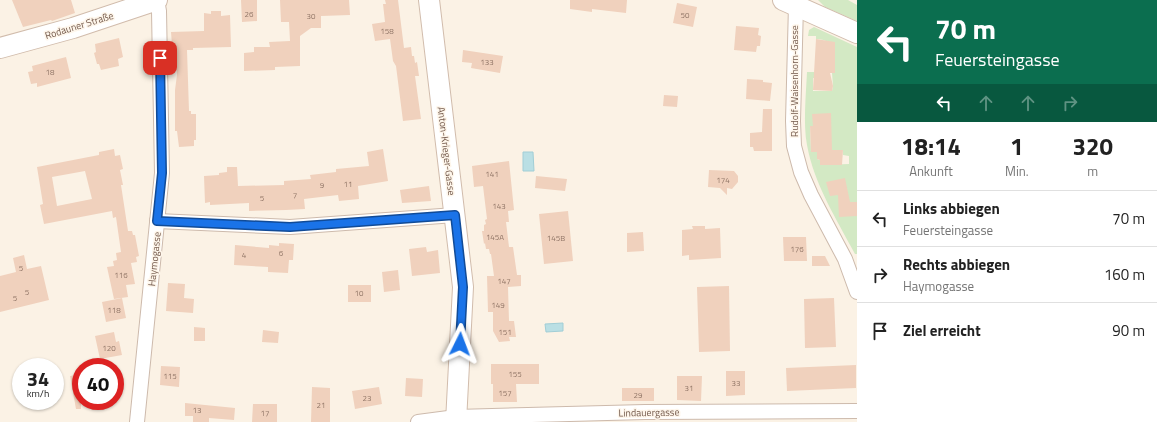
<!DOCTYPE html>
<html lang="de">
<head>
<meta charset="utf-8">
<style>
	:root { --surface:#fff; --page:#f2f2f2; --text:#222; --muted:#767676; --line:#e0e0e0 }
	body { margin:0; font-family:"Titillium Web",sans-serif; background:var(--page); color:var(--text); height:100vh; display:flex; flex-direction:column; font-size:15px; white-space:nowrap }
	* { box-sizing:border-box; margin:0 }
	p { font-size:13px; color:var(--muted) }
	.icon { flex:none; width:22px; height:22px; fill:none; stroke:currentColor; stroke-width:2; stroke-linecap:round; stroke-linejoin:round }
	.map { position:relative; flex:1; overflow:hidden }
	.side { display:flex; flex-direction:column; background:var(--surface); width:300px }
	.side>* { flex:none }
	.banner { background:#0b6e4f; color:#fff; overflow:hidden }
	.speed { position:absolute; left:12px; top:358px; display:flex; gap:8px; font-size:20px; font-weight:700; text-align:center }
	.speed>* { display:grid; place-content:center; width:52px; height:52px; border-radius:50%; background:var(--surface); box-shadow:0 1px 3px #0004; line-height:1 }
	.speed small { font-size:10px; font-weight:400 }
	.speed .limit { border:6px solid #d22; background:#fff; color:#111 }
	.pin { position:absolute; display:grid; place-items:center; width:34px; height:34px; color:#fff; margin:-17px; border-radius:8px; box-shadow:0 2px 6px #0006 }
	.me { position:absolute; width:44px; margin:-22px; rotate:3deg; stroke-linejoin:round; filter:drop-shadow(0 0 3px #0008) }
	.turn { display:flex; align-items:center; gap:14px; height:84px; padding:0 12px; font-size:18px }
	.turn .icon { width:52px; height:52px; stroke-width:2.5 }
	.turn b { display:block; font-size:28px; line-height:34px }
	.lanes { display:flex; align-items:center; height:38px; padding:0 12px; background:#0003; justify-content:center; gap:20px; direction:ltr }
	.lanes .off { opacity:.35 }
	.eta { display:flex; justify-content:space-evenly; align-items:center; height:68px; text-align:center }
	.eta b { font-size:24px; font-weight:700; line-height:28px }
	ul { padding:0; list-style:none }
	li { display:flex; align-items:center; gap:12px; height:56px; padding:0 12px; border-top:1px solid var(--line) }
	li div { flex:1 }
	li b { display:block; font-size:15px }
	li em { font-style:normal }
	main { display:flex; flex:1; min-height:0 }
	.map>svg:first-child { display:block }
</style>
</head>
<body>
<main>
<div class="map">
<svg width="857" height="422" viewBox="0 0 857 422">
	<rect width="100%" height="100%" fill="#fbf2e5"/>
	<g fill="#d3e9c4" fill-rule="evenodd">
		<polygon points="818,0 848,0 857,5 857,21 825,7"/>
		<path d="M 814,27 L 857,47 L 857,254 L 855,254 C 837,220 814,184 807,145 C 803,124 806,94 807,72 L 816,72 L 816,78 L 813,78 L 813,91 L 832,91 L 833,86 L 832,73 L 835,73 L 835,49 C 829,43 826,39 816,39 L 816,36 L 808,36 L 809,30 ZM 813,114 L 823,150 L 843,150 L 843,155 L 849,156 L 849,164 L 820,165 L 820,160 L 817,159 L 817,154 L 821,154 L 821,152 L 811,152 L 810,126 L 813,126 Z"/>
	</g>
	<g fill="#badfe4" stroke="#a1ced6">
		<polygon points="523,152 533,152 534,171 523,171"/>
		<polygon points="563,323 563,331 546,332 545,324"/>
	</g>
	<g fill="#f0d1bd" fill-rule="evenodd">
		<polygon points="12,0 71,0 75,13 52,21 51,20 23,27"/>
		<polygon points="241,0 257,0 257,21 242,22"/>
		<polygon points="280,0 349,0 350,15 321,16 321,28 311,28 300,36 300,66 275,67 275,70 244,71 244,53 254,52 254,47 270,47 269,42 290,41 289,22 281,22"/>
		<polygon points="385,0 398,0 404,48 411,47 412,56 414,56 415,63 417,62 419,76 415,76 421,119 403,121 396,66 393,61 390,39 375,41 372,24 385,22 383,4 386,4"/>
		<polygon points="570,0 627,0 626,13 592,9 592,12 570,9"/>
		<polygon points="677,3 697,7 693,27 673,23"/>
		<polygon points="211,11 221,11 221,16 230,15 231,47 193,48 193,50 187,50 189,111 191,111 191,114 196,114 196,140 194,140 194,146 179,147 177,131 175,131 175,90 177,75 175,44 172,45 171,32 204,31 204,13 211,14"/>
		<polygon points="736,26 759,28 758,35 761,36 760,46 757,46 756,52 734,50"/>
		<polygon points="119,38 123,57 118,59 119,66 101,70 99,64 97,64 94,53 96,52 95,44"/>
		<polygon points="816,39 835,42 835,73 830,73 833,86 832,91 813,90"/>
		<polygon points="463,50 503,56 500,73 471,68 472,63 462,62"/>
		<polygon points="66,57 71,78 37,87 37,83 31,84 28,72 33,71 32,66"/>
		<polygon points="747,79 763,80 763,82 772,83 770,101 746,99"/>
		<polygon points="664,95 678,96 677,107 663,106"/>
		<polygon points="763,109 772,109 772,151 754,151 753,147 750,147 750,133 762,132"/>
		<polygon points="831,113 832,150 843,150 842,165 820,165 820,160 817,159 817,152 811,152 810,126 813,126 812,114"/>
		<path d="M 114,149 L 115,156 L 120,155 L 123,169 L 120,170 L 123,185 L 121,185 L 128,231 L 132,231 L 133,235 L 135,235 L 139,256 L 136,257 L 137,262 L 131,263 L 135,284 L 126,285 L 128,297 L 114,299 L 107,267 L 114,266 L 113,261 L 117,260 L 116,253 L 121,252 L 116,217 L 113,218 L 112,211 L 44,224 L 40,205 L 43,204 L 37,167 L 99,155 L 99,152 ZM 85,171 L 92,199 L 57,206 L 52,177 Z"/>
		<polygon points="383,149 388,181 358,186 359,199 339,201 338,195 304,199 305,209 286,210 249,211 249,203 210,205 210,202 205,203 204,176 219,175 219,173 227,172 227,167 237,167 238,186 284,185 284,181 311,179 310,175 336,172 336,169 369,166 367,152"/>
		<polygon points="509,161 514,210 508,211 509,222 506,222 509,247 513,247 517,275 521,275 521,286 508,287 509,321 514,321 516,337 509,337 510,341 499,342 493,331 493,312 488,312 487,276 494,276 491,254 490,254 489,249 486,249 485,243 484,244 482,231 484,231 484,225 486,224 485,220 487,219 483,186 474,187 472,166"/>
		<polygon points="709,170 734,171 738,176 738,182 732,189 727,188 727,195 720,188 708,187"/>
		<polygon points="536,176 567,179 565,191 535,188"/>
		<polygon points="845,178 850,202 857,202 857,216 839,217 838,195 830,196 826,182"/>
		<polygon points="429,186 431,201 402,203 400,190"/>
		<polygon points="568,211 573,261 544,264 539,214"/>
		<polygon points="692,226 705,226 705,229 720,228 721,258 689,260 689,255 682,256 682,230 693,229"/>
		<polygon points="643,232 644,251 627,252 627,233"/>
		<polygon points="783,237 806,237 807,261 784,261"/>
		<polygon points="279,243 294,244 293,260 289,260 288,273 268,272 268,267 234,265 235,245 269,248 269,245 279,246"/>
		<polygon points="426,247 427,252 438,250 440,273 412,276 409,249"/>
		<polygon points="24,255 27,269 41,266 49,300 0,312 0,276 16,272 13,258"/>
		<polygon points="812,256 825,256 830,266 812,266"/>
		<polygon points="398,270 400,290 384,292 382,272"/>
		<polygon points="168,283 185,284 184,298 194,299 193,313 166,311"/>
		<rect x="348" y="285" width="23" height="17"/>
		<polygon points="729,286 730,351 699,352 697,287"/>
		<polygon points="122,298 126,318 106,322 102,302"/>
		<polygon points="834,298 836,347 805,348 804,299"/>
		<polygon points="194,327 205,328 205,341 194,341"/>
		<polygon points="263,330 279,332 278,343 262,342"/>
		<polygon points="114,332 116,342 119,341 122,355 100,359 95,336"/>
		<polygon points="491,364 539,364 539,384 516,384 517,402 493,402 493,384 491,384"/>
		<polygon points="856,365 856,388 787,391 786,368"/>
		<polygon points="161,366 180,367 179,387 160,385"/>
		<polygon points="726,371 745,371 745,395 726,396"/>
		<polygon points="81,374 81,409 76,409 70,376"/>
		<polygon points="677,376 702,376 701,401 677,400"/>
		<polygon points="406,378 423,379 422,397 405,396"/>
		<polygon points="312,387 330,388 330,422 311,422"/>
		<polygon points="379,387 382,404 355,409 352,391"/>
		<rect x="622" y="388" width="32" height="13"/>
		<polygon points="185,403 235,408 234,420 209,418 209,422 193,422 193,416 185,416"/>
		<polygon points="253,404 277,404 277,422 252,422"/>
	</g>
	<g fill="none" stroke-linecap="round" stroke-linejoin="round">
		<defs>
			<g id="street">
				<polyline points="796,5 793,121 794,146 801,172 811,195 845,259 857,292"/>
				<polyline points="157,221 290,227 455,215"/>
				<polyline points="137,422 162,173 159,11 157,0"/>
				<polyline points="418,422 456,417 645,412 857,411"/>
			</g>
			<g id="secondary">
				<polyline points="429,0 463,287 456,422"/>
				<polyline points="783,0 857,33"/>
				<polyline points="0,48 73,28 157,0"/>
			</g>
		</defs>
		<use href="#street" stroke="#cdbaac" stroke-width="16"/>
		<use href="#secondary" stroke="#d1bcac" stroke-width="22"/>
		<use href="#street" stroke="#fff" stroke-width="14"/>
		<use href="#secondary" stroke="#fff" stroke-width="20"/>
	</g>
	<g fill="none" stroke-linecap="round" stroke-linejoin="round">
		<defs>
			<polyline id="route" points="160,58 162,173 157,221 290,227 455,215 463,287 460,344"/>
		</defs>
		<use href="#route" stroke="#114b97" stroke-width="10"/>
		<use href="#route" stroke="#1a73e8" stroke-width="7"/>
	</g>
	<g text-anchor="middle" stroke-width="3" stroke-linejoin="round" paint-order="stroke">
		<g font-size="8" fill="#927768">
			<text x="249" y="17">26</text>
			<text x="685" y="18">50</text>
			<text x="311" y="19">30</text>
			<text x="387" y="34">158</text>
			<text x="487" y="65">133</text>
			<text x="50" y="75">18</text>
			<text x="492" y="177">141</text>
			<text x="723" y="183">174</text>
			<text x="348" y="187">11</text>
			<text x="322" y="188">9</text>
			<text x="295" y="198">7</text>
			<text x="262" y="201">5</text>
			<text x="499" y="209">143</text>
			<text x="495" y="240">145A</text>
			<text x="556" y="241">145B</text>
			<text x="797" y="252">176</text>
			<text x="281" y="256">6</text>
			<text x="244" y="258">4</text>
			<text x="21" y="271">5</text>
			<text x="121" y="278">116</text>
			<text x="504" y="284">147</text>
			<text x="27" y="295">5</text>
			<text x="359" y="296">10</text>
			<text x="15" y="301">5</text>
			<text x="498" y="308">149</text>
			<text x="114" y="313">118</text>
			<text x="505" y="335">151</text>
			<text x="109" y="351">120</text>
			<text x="515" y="377">155</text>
			<text x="170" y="379">115</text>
			<text x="736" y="386">33</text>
			<text x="689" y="391">31</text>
			<text x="505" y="396">157</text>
			<text x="638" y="398">29</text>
			<text x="367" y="401">23</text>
			<text x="321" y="408">21</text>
			<text x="197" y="413">13</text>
			<text x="265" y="416">17</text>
		</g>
		<g font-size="10" fill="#73594b" stroke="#fef6eb">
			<text transform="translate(79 25) rotate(-17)" y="4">Rodauner Straße</text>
			<text transform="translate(794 81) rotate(-90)" y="4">Rudolf-Waisenhorn-Gasse</text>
			<text transform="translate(447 151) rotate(83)" y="4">Anton-Krieger-Gasse</text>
			<text transform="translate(154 259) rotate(-84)" y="4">Haymogasse</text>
			<text transform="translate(649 412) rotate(-1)" y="4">Lindauergasse</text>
		</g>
	</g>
</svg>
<div class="speed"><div>34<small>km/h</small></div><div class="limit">40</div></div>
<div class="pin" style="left:160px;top:58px;background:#d93025"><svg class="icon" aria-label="arrive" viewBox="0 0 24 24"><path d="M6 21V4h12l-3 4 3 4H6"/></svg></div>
<svg class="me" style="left:460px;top:344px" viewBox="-20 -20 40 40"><path d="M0-17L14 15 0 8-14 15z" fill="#1a73e8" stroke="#fff" stroke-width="4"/></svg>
</div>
<section class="side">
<div class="banner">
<div class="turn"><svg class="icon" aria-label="left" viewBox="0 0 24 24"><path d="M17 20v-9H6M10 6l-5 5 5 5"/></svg><div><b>70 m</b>Feuersteingasse</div></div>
<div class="lanes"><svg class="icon" aria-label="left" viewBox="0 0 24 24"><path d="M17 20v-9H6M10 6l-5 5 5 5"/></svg><svg class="icon off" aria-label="ahead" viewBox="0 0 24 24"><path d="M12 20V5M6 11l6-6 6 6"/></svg><svg class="icon off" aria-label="ahead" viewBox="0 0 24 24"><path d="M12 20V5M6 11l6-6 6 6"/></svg><svg class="icon off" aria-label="right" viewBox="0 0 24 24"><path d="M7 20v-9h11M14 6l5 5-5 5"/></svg></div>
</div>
<div class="eta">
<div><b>18:14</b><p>Ankunft</p></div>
<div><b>1</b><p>Min.</p></div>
<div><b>320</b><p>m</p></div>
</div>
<ul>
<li><svg class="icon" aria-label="left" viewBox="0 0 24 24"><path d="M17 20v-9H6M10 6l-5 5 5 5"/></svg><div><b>Links abbiegen</b><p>Feuersteingasse</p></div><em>70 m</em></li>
<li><svg class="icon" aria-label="right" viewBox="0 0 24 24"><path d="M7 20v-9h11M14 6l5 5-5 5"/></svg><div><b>Rechts abbiegen</b><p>Haymogasse</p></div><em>160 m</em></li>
<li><svg class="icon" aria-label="arrive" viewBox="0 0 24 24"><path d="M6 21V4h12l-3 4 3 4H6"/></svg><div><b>Ziel erreicht</b></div><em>90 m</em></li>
</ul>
</section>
</main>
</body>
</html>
